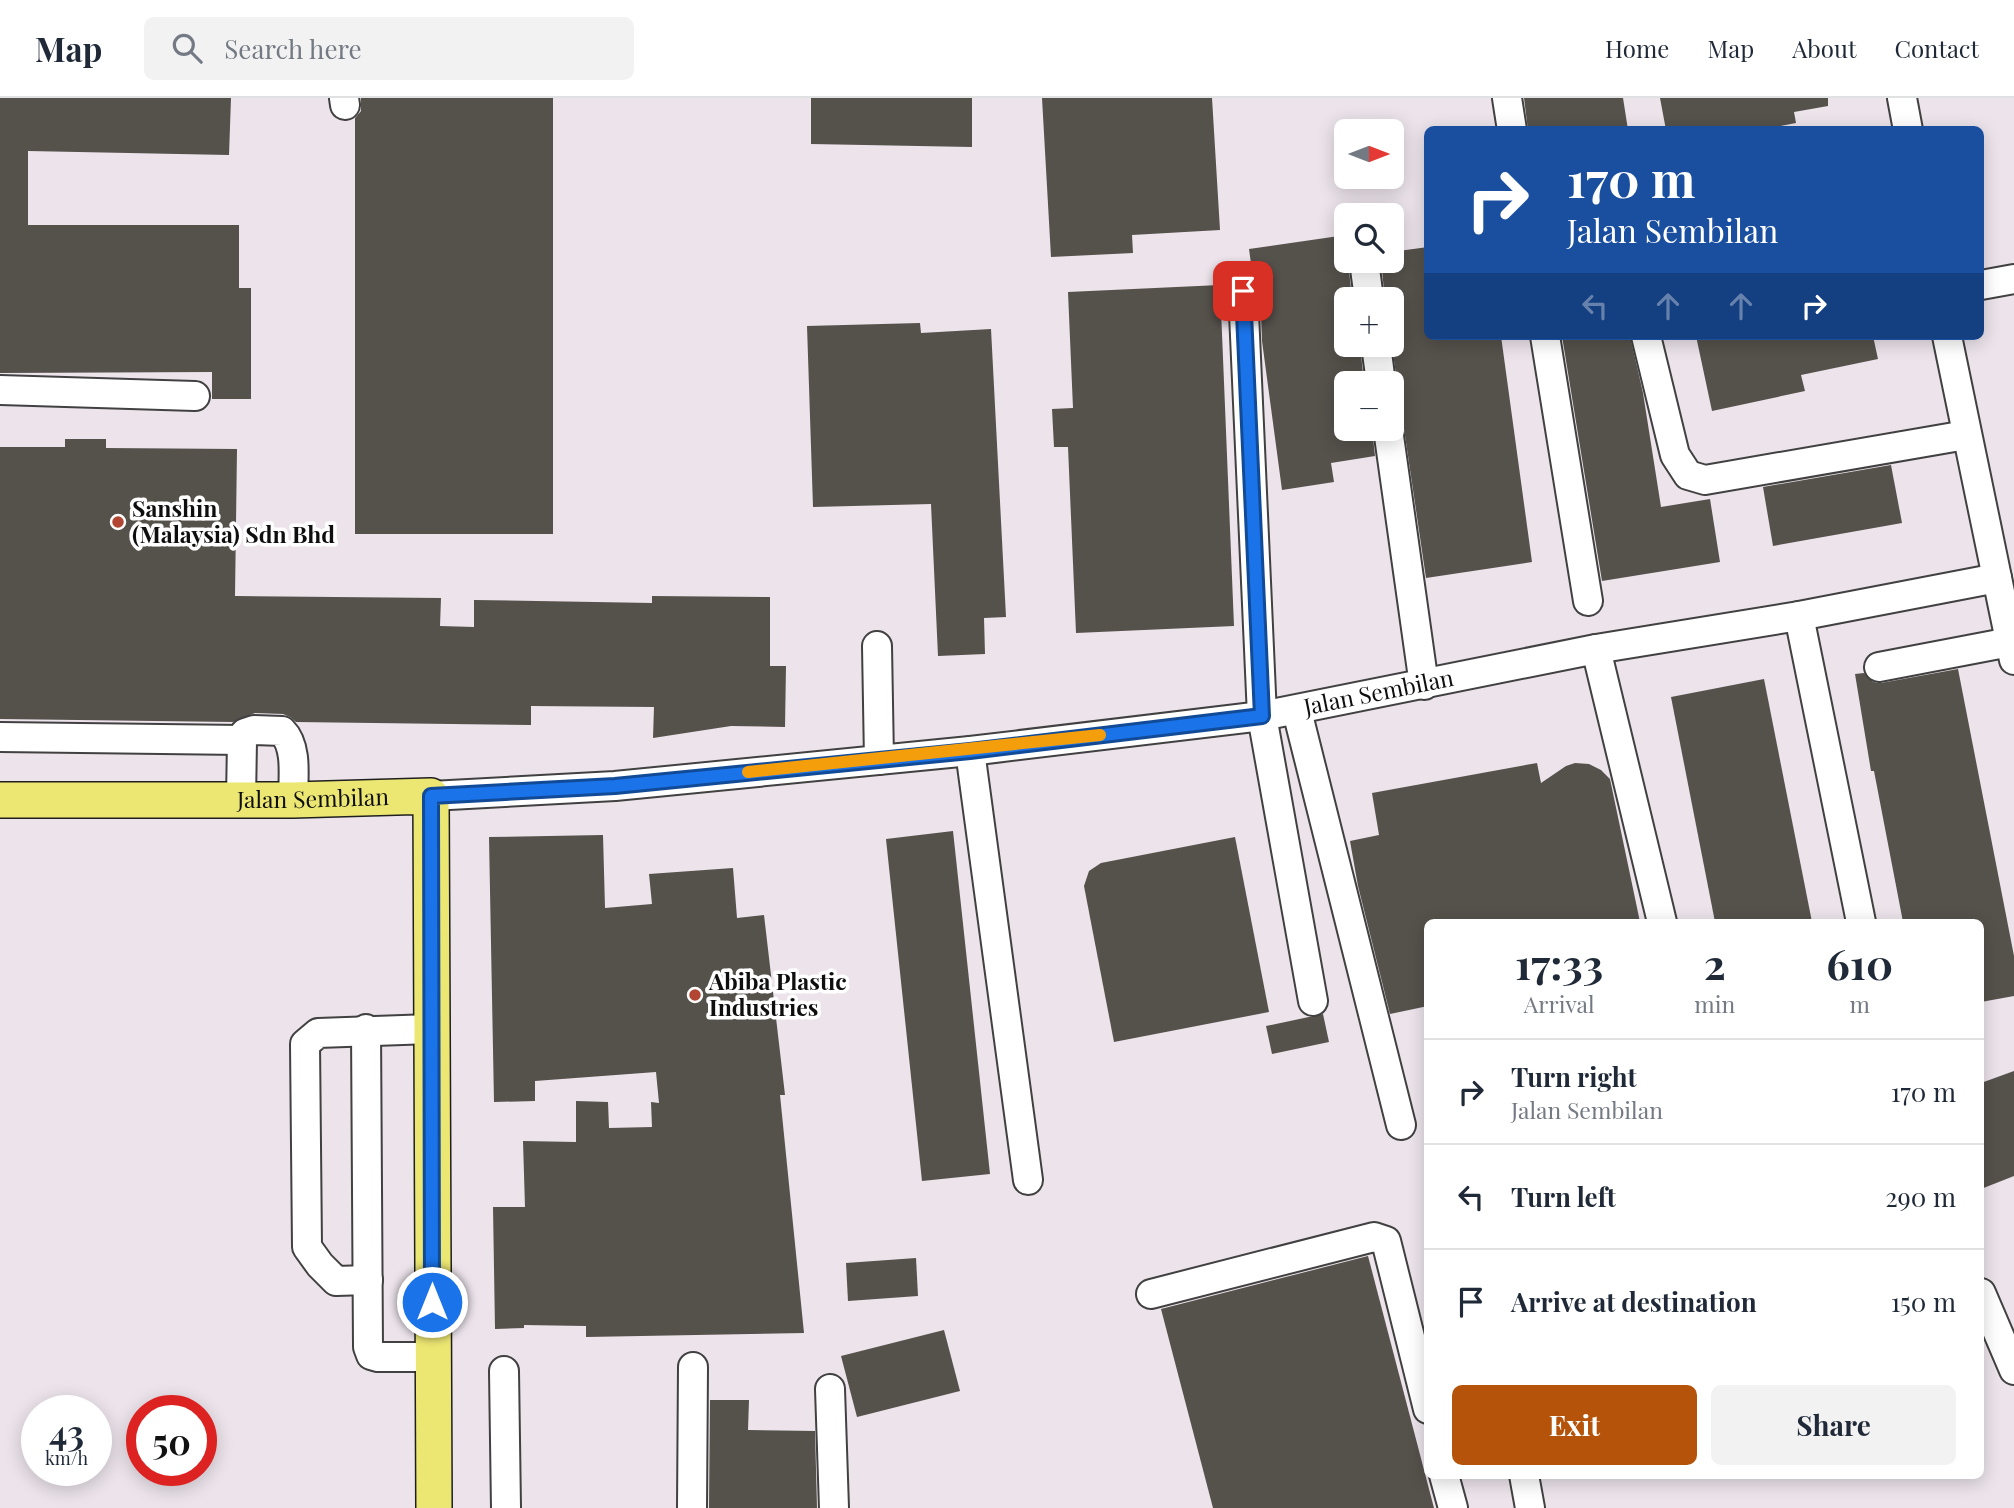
<!DOCTYPE html>
<html lang="en">
<head>
<meta charset="utf-8">
<style>
	:root { --surface:#fff; --page:#f2f2f3; --text:#1f2937; --muted:#747a83; --line:#e0e1e3; --accent:#b45309 }
	body { margin:0; font-family:"Playfair Display",serif; background:var(--page); color:var(--text); height:100vh; display:flex; flex-direction:column; font-size:26px; white-space:nowrap }
	* { box-sizing:border-box; margin:0 }
	p { font-size:23px; color:var(--muted) }
	.icon { flex:none; width:38px; height:38px; fill:none; stroke:currentColor; stroke-width:2; stroke-linecap:round; stroke-linejoin:round }
	.map { position:relative; flex:1; overflow:hidden }
	.sheet { position:absolute; left:1424px; top:821px; width:560px; height:560px; display:flex; flex-direction:column; background:var(--surface); border-radius:10px; box-shadow:0 4px 18px #0003 }
	.sheet>* { flex:none }
	.guide { position:absolute; left:1424px; top:28px; width:560px; height:214px; border-radius:10px; box-shadow:0 4px 18px #0003; background:#1a4fa0; color:#fff; overflow:hidden }
	.needle { width:46px; rotate:90deg }
	.buttons { position:absolute; left:1334px; top:21px; display:grid; gap:14px }
	.buttons a { display:grid; place-items:center; width:70px; height:70px; border-radius:10px; background:var(--surface); box-shadow:0 4px 18px #0003; font-size:35px }
	.speed { position:absolute; left:21px; top:1297px; display:flex; gap:14px; font-size:35px; font-weight:700; text-align:center }
	.speed>* { display:grid; place-content:center; width:91px; height:91px; border-radius:50%; background:var(--surface); box-shadow:0 4px 18px #0003; line-height:1 }
	.speed small { font-size:18px; font-weight:400 }
	.speed .limit { border:10px solid #d22; background:#fff; color:#111 }
	.pin { position:absolute; display:grid; place-items:center; width:60px; height:60px; color:#fff; margin:-30px; border-radius:14px; box-shadow:0 4px 10px #0006 }
	.me { position:absolute; width:77px; margin:-38px; rotate:0deg; stroke-linejoin:round; filter:drop-shadow(0 0 5px #0008) }
	.turn { display:flex; align-items:center; gap:24px; height:147px; padding:0 28px; font-size:32px }
	.turn .icon { width:91px; height:91px; stroke-width:2.5 }
	.turn b { display:block; font-size:49px; line-height:60px }
	.lanes { display:flex; align-items:center; height:66px; padding:0 28px; background:#0003; justify-content:center; gap:35px; direction:ltr }
	.lanes .off { opacity:.35 }
	.eta { display:flex; justify-content:space-evenly; align-items:center; height:119px; text-align:center }
	.eta b { font-size:42px; font-weight:700; line-height:49px }
	.button { display:flex; gap:14px; margin-top:auto; padding:14px 28px }
	.button a { flex:1; height:80px; border-radius:10px; background:var(--accent); color:#fff; font-size:28px; font-weight:700; line-height:80px; text-align:center }
	.button a+a { background:var(--page); color:var(--text) }
	ul { padding:0; list-style:none }
	li { display:flex; align-items:center; gap:21px; height:105px; padding:0 28px; border-top:2px solid var(--line) }
	li div { flex:1 }
	li b { display:block; font-size:26px }
	li em { font-style:normal }
	header { display:flex; align-items:center; gap:42px; box-sizing:border-box; height:98px; padding:0 35px; background:var(--surface); border-bottom:2px solid var(--line) }
	header strong { font-size:33px }
	nav { display:flex; gap:38px; margin-inline-start:auto; font-size:24px }
	.search { width:490px; height:63px; background:var(--page); display:flex; align-items:center; gap:18px; box-sizing:border-box; padding:0 24px; border-radius:10px; color:var(--muted); font-size:26px }
	.map>svg:first-child { display:block }
</style>
</head>
<body>
<header>
<strong>Map</strong>
<div class="search"><svg class="icon" aria-label="search" viewBox="0 0 24 24"><circle cx="10" cy="10" r="6"/><path d="M15 15l6 6"/></svg>Search here</div>
<nav><a>Home</a><a>Map</a><a>About</a><a>Contact</a></nav>
</header>
<div class="map">
<svg width="2014" height="1410" viewBox="0 0 2014 1410">
	<rect width="100%" height="100%" fill="#fdfef0"/>
	<path fill="#ece3eb" fill-rule="evenodd" d="M 0,0 L 2014,0 L 2014,1410 L 0,1410 ZM 1428,32 L 1981,32 L 1981,238 L 1428,238 ZM 1346,33 L 1391,33 L 1391,79 L 1346,79 ZM 1346,117 L 1391,117 L 1391,163 L 1346,163 ZM 1346,201 L 1391,201 L 1391,247 L 1346,247 ZM 1346,285 L 1391,285 L 1391,331 L 1346,331 ZM 1428,824 L 1981,824 L 1981,1377 L 1428,1377 ZM 37,1312 L 96,1312 L 96,1372 L 37,1372 ZM 142,1312 L 201,1312 L 201,1372 L 142,1372 Z"/>
	<g fill="#55514b">
		<polygon points="0,0 231,0 229,57 28,53 28,127 239,127 239,190 251,190 251,301 212,301 212,274 0,275"/>
		<polygon points="361,0 553,0 553,436 355,436 355,20 361,13"/>
		<polygon points="811,0 972,0 972,49 811,46"/>
		<polygon points="1042,0 1212,0 1220,132 1132,137 1133,155 1051,159"/>
		<polygon points="1524,0 1623,0 1628,32 1528,32"/>
		<polygon points="1660,0 1828,0 1828,8 1794,14 1796,25 1761,32 1666,32"/>
		<polygon points="1346,137 1346,163 1348,163 1352,201 1346,201 1346,247 1360,247 1364,285 1346,285 1346,331 1372,331 1375,358 1331,365 1334,384 1282,392 1262,243 1260,192 1253,180 1249,151"/>
		<polygon points="1428,149 1428,238 1501,238 1532,464 1426,480 1391,242 1391,201 1385,201 1381,163 1391,163 1391,154"/>
		<polygon points="1220,187 1234,528 1076,535 1068,349 1054,349 1052,311 1073,310 1068,194"/>
		<polygon points="920,225 921,235 991,231 1006,519 984,520 985,556 938,558 931,406 813,409 807,228"/>
		<polygon points="1562,238 1630,238 1643,295 1661,409 1710,401 1720,464 1602,483"/>
		<polygon points="1696,238 1873,238 1878,261 1801,277 1805,293 1712,313"/>
		<polygon points="65,341 106,341 106,350 237,351 235,498 441,500 440,528 474,529 474,502 652,505 652,498 770,499 770,568 786,568 785,629 731,628 653,640 654,609 531,608 531,627 296,624 290,619 283,616 255,615 233,624 0,621 0,349 65,349"/>
		<polygon points="1891,367 1902,425 1773,448 1763,389"/>
		<polygon points="1958,571 2014,858 2014,898 1981,904 1981,824 1903,824 1874,673 1871,673 1855,576 1864,575 1873,584 1881,585"/>
		<polygon points="1764,581 1812,824 1715,824 1671,599"/>
		<polygon points="1537,665 1541,685 1566,668 1575,665 1589,666 1601,672 1610,681 1640,824 1428,824 1428,908 1390,916 1358,788 1350,743 1379,737 1372,695"/>
		<polygon points="953,733 990,1076 922,1083 886,741"/>
		<polygon points="603,737 605,810 652,806 649,776 733,770 737,820 764,817 785,997 780,997 804,1235 586,1239 586,1228 524,1227 524,1230 495,1231 493,1109 525,1109 523,1043 576,1044 576,1003 608,1004 609,1030 652,1029 651,1004 659,1005 656,974 535,983 535,1003 494,1004 489,739"/>
		<polygon points="1235,739 1269,914 1114,944 1084,788 1089,773 1101,765"/>
		<polygon points="1323,916 1329,944 1272,956 1266,928"/>
		<polygon points="2014,973 2014,1078 1981,1091 1981,985"/>
		<polygon points="1368,1158 1434,1410 1213,1410 1161,1211"/>
		<polygon points="916,1160 918,1198 848,1203 846,1165"/>
		<polygon points="944,1232 960,1293 857,1319 841,1258"/>
		<polygon points="710,1302 749,1302 748,1332 815,1333 817,1410 709,1410"/>
	</g>
	<g fill="none" stroke-linecap="round" stroke-linejoin="round">
		<defs>
			<g id="minor">
				<polyline points="344,0 345,7"/>
				<polyline points="1507,0 1512,32"/>
				<polyline points="1902,0 1908,32"/>
				<polyline points="1364,163 1369,201"/>
				<polyline points="1981,187 2014,181"/>
				<polyline points="1243,193 1262,618 1313,903"/>
				<polyline points="1545,238 1588,503"/>
				<polyline points="1646,238 1675,357 1688,377 1705,382 1966,337"/>
				<polyline points="1947,238 2014,562"/>
				<polyline points="1376,247 1381,285"/>
				<polyline points="0,292 195,298"/>
				<polyline points="1388,331 1424,587"/>
				<polyline points="1799,518 1861,824"/>
				<polyline points="877,548 879,662"/>
				<polyline points="1596,551 1662,824"/>
				<polyline points="1879,569 2010,544"/>
				<polyline points="1297,613 1401,1027"/>
				<path d="M 0,639 L 242,642 L 245,635 L 254,632 L 282,633 C 298,649 293,680 293,702"/>
				<polyline points="970,653 1028,1082"/>
				<path id="s1" d="M 431,698 L 615,688 L 970,653 L 1262,618 L 1596,551 L 1799,518 L 1997,480"/>
				<polyline points="241,702 242,642"/>
				<polyline points="366,931 368,1249 371,1257 378,1259 432,1259"/>
				<polyline points="368,1182 336,1183 320,1167 307,1149 305,946 318,935 431,931"/>
				<polyline points="1981,1195 2014,1272"/>
				<polyline points="1151,1196 1374,1139 1386,1143 1428,1311"/>
				<polyline points="504,1273 506,1410"/>
				<polyline points="830,1291 834,1410"/>
				<polyline points="1444,1377 1453,1410"/>
				<polyline points="1524,1377 1530,1410"/>
				<polyline points="692,1410 693,1269"/>
			</g>
			<g id="major">
				<path id="s2" d="M 0,702 L 293,702 L 431,698 L 434,1410"/>
			</g>
		</defs>
		<use href="#minor" stroke="#414141" stroke-width="32"/>
		<use href="#major" stroke="#1f1f1f" stroke-width="38"/>
		<use href="#minor" stroke="#fff" stroke-width="28"/>
		<use href="#major" stroke="#ece772" stroke-width="35"/>
	</g>
	<g fill="none" stroke-linecap="round" stroke-linejoin="round">
		<defs>
			<polyline id="route" points="432,1204 431,698 615,688 970,653 1262,618 1243,193"/>
		</defs>
		<use href="#route" stroke="#114b97" stroke-width="18"/>
		<use href="#route" stroke="#1a73e8" stroke-width="12"/>
		<polyline stroke="#f59e0b" stroke-width="12" points="748,674 1100,637"/>
	</g>
	<g fill="#b14632" stroke="#fff" stroke-width="2.5">
		<circle cx="118" cy="424" r="7"/>
		<circle cx="695" cy="897" r="7"/>
	</g>
	<g text-anchor="middle" stroke-width="7" stroke-linejoin="round" paint-order="stroke">
		<g font-size="23" font-weight="bold" fill="#0e0e0e" stroke="#fff" text-anchor="start">
			<text x="132" y="419">Sanshin<tspan x="132" dy="26">(Malaysia) Sdn Bhd</tspan></text>
			<text x="709" y="892">Abiba Plastic<tspan x="709" dy="26">Industries</tspan></text>
		</g>
		<g font-size="23" fill="#0e0e0e" stroke="#fff">
			<text dy="8" stroke="none"><textPath href="#s1" startOffset="954">Jalan Sembilan</textPath></text>
			<text dy="8" stroke="none"><textPath href="#s2" startOffset="313">Jalan Sembilan</textPath></text>
		</g>
	</g>
</svg>
<div class="buttons">
<a><svg class="needle" viewBox="-14 -14 28 28"><path d="M0-13l5 13h-10z" fill="#e53935"/><path d="M0 13l5-13h-10z" fill="#747a83"/></svg></a>
<a><svg class="icon" aria-label="search" viewBox="0 0 24 24"><circle cx="10" cy="10" r="6"/><path d="M15 15l6 6"/></svg></a>
<a>+</a>
<a>−</a>
</div>
<div class="speed"><div>43<small>km/h</small></div><div class="limit">50</div></div>
<div class="pin" style="left:1243px;top:193px;background:#d93025"><svg class="icon" aria-label="arrive" viewBox="0 0 24 24"><path d="M6 21V4h12l-3 4 3 4H6"/></svg></div>
<svg class="me" style="left:432px;top:1204px" viewBox="-20 -20 40 40"><circle r="17" fill="#1a73e8" stroke="#fff" stroke-width="3"/><path d="M0-11L8 9 0 5-8 9z" fill="#fff"/></svg>
<div class="guide">
<div class="turn"><svg class="icon" aria-label="right" viewBox="0 0 24 24"><path d="M7 20v-9h11M14 6l5 5-5 5"/></svg><div><b>170 m</b>Jalan Sembilan</div></div>
<div class="lanes"><svg class="icon off" aria-label="left" viewBox="0 0 24 24"><path d="M17 20v-9H6M10 6l-5 5 5 5"/></svg><svg class="icon off" aria-label="ahead" viewBox="0 0 24 24"><path d="M12 20V5M6 11l6-6 6 6"/></svg><svg class="icon off" aria-label="ahead" viewBox="0 0 24 24"><path d="M12 20V5M6 11l6-6 6 6"/></svg><svg class="icon" aria-label="right" viewBox="0 0 24 24"><path d="M7 20v-9h11M14 6l5 5-5 5"/></svg></div>
</div>
<section class="sheet">
<div class="eta">
<div><b>17:33</b><p>Arrival</p></div>
<div><b>2</b><p>min</p></div>
<div><b>610</b><p>m</p></div>
</div>
<ul>
<li><svg class="icon" aria-label="right" viewBox="0 0 24 24"><path d="M7 20v-9h11M14 6l5 5-5 5"/></svg><div><b>Turn right</b><p>Jalan Sembilan</p></div><em>170 m</em></li>
<li><svg class="icon" aria-label="left" viewBox="0 0 24 24"><path d="M17 20v-9H6M10 6l-5 5 5 5"/></svg><div><b>Turn left</b></div><em>290 m</em></li>
<li><svg class="icon" aria-label="arrive" viewBox="0 0 24 24"><path d="M6 21V4h12l-3 4 3 4H6"/></svg><div><b>Arrive at destination</b></div><em>150 m</em></li>
</ul>
<div class="button"><a>Exit</a><a>Share</a></div>
</section>
</div>
</body>
</html>
